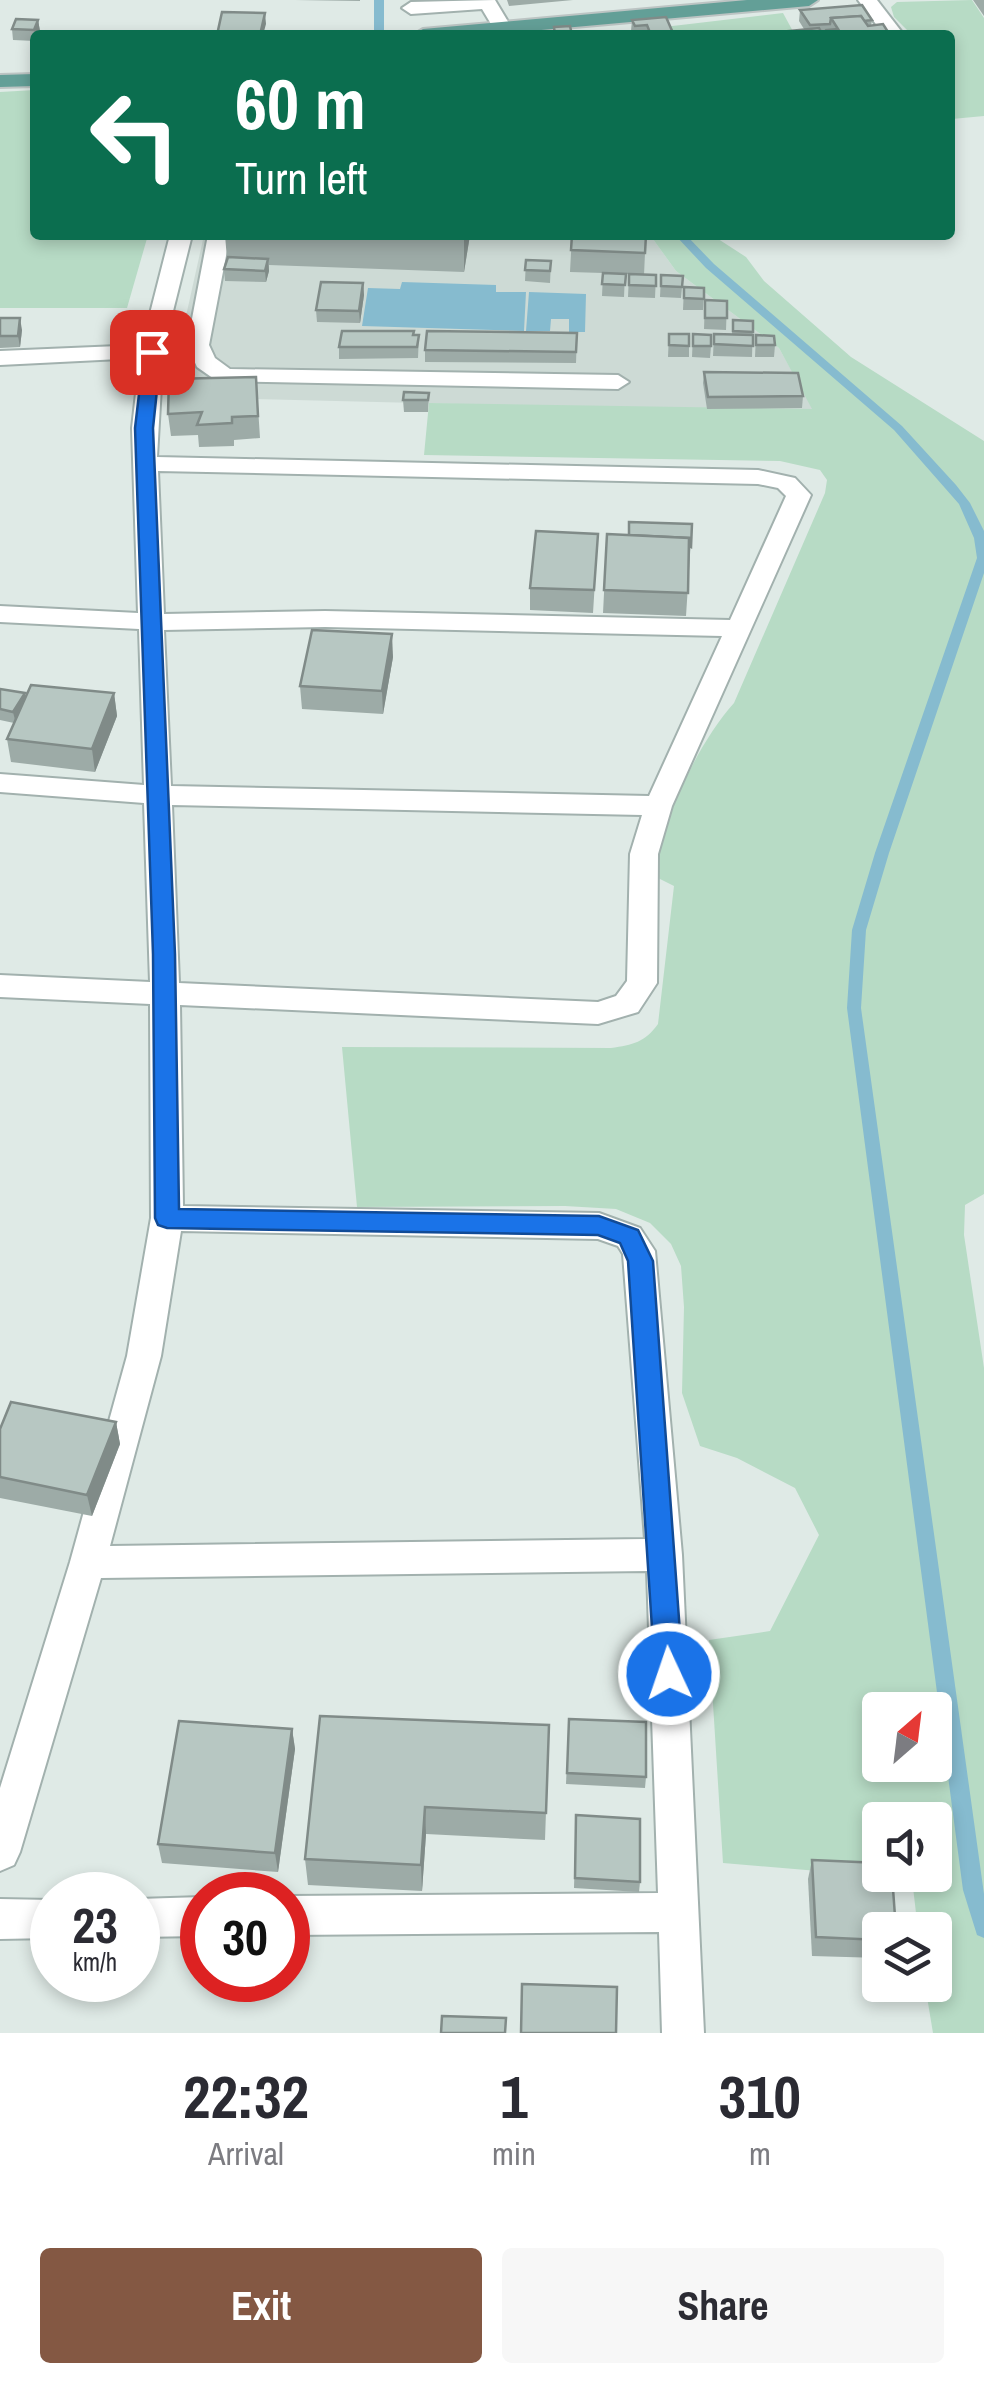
<!DOCTYPE html>
<html lang="en">
<head>
<meta charset="utf-8">
<style>
	:root { --surface:#fff; --page:#f7f7f7; --text:#2b2b33; --muted:#7c7c81; --accent:#845843 }
	body { margin:0; font-family:"Archivo Narrow",sans-serif; background:var(--page); color:var(--text); height:100vh; display:flex; flex-direction:column; font-size:38px; white-space:nowrap }
	* { box-sizing:border-box; margin:0 }
	p { font-size:32px; color:var(--muted) }
	.icon { flex:none; width:55px; height:55px; fill:none; stroke:currentColor; stroke-width:2; stroke-linecap:round; stroke-linejoin:round }
	.map { position:relative; height:2033px; overflow:hidden }
	.sheet { display:flex; flex-direction:column; background:var(--surface); flex:1 }
	.sheet>* { flex:none }
	.banner { position:absolute; left:30px; top:30px; width:925px; height:210px; border-radius:10px; box-shadow:0 5px 15px #0003; background:#0b6e4f; color:#fff; overflow:hidden }
	.needle { width:65px; rotate:28deg }
	.fabs { position:absolute; left:862px; top:1692px; display:grid; gap:20px }
	.fabs a { display:grid; place-items:center; width:90px; height:90px; border-radius:10px; background:var(--surface); box-shadow:0 5px 15px #0003; font-size:50px }
	.speed { position:absolute; left:30px; top:1872px; display:flex; gap:20px; font-size:50px; font-weight:700; text-align:center }
	.speed>* { display:grid; place-content:center; width:130px; height:130px; border-radius:50%; background:var(--surface); box-shadow:0 5px 15px #0003; line-height:1 }
	.speed small { font-size:25px; font-weight:400 }
	.speed .limit { border:15px solid #d22; background:#fff; color:#111 }
	.pin { position:absolute; display:grid; place-items:center; width:85px; height:85px; color:#fff; margin:-42px; border-radius:20px; box-shadow:0 5px 15px #0006 }
	.me { position:absolute; width:110px; margin:-55px; rotate:357deg; stroke-linejoin:round; filter:drop-shadow(0 0 8px #0008) }
	.turn { display:flex; align-items:center; gap:35px; height:210px; padding:0 40px; font-size:45px }
	.turn .icon { width:130px; height:130px; stroke-width:2.5 }
	.turn b { display:block; font-size:70px; line-height:85px }
	.eta { display:flex; justify-content:space-evenly; align-items:center; height:170px; text-align:center }
	.eta b { font-size:60px; font-weight:700; line-height:70px }
	.cta { display:flex; gap:20px; margin-top:auto; padding:20px 40px }
	.cta a { flex:1; height:115px; border-radius:10px; background:var(--accent); color:#fff; font-size:40px; font-weight:700; line-height:115px; text-align:center }
	.cta a+a { background:var(--page); color:var(--text) }
	.map>svg:first-child { display:block }
</style>
</head>
<body>
<div class="map">
<svg width="984" height="2033" viewBox="0 0 984 2033">
	<rect width="100%" height="100%" fill="#dfeae6"/>
	<polygon fill="#cddad5" points="204,235 650,235 676,271 779,348 813,409 706,410 168,397"/>
	<g fill="#b7dbc5" fill-rule="evenodd">
		<polygon points="972,0 984,18 984,116 952,119 950,35 912,35 894,17 891,7 897,2"/>
		<polygon points="783,13 795,35 669,35 664,27"/>
		<polygon points="35,90 35,235 148,235 127,308 0,308 0,92"/>
		<path d="M 650,235 L 712,235 L 746,257 L 764,281 L 851,357 L 984,441 L 984,1194 L 965,1205 L 964,1235 L 984,1368 L 984,2033 L 933,2033 L 925,1985 L 935,1985 L 935,1930 L 918,1930 L 912,1879 L 723,1863 L 709,1640 L 770,1631 L 819,1535 L 795,1488 L 737,1458 L 700,1446 L 682,1393 L 684,1307 L 681,1266 L 671,1244 L 650,1223 L 616,1209 L 565,1206 L 357,1207 L 342,1047 L 611,1048 C 633,1045 645,1042 658,1024 L 674,886 L 652,875 C 663,820 697,744 734,703 L 825,493 L 827,480 L 820,470 L 780,461 L 424,455 L 429,403 L 812,409 L 779,348 L 676,271 ZM 880,1710 L 935,1710 L 935,1765 L 880,1765 ZM 880,1820 L 935,1820 L 935,1875 L 880,1875 Z"/>
	</g>
	<g fill="#86bbcf">
		<polygon points="402,282 496,285 496,292 526,292 524,331 362,326 368,288 400,289"/>
		<polygon points="529,292 586,294 585,332 569,332 569,319 551,319 550,331 526,331"/>
	</g>
	<g fill="none" stroke-linecap="round" stroke-linejoin="round">
		<g fill="#86bbcf" fill-rule="evenodd">
			<rect x="374" y="0" width="10" height="35"/>
			<polygon points="675,235 686,235 714,264 902,426 956,485 970,503 984,531 984,573 889,853 866,930 861,1008 984,1894 984,1938 977,1935 963,1890 847,1008 852,930 875,853 977,558 974,538 959,504 894,430 706,268"/>
		</g>
		<defs>
			<g id="minor">
				<polygon points="495,0 510,25 508,29 494,29 482,9 411,14 402,8 411,2"/>
				<polygon points="858,0 877,0 901,31 898,35 884,35"/>
				<path d="M 170,235 L 192,235 L 163,351 L 157,457 L 758,470 L 795,478 L 811,495 L 672,806 L 658,854 L 657,983 L 638,1012 L 598,1024 L 180,1005 L 183,1206 L 599,1213 L 640,1228 L 655,1251 L 682,1555 L 704,2033 L 662,2033 L 659,1932 L 288,1935 L 288,1896 L 658,1893 L 647,1571 L 101,1578 L 20,1852 L 14,1865 L 0,1871 L 0,1788 L 70,1562 L 127,1356 L 151,1218 L 150,1004 L 0,997 L 0,975 L 150,982 L 144,803 L 0,792 L 0,774 L 144,785 L 139,629 L 0,622 L 0,606 L 138,613 L 132,428 L 140,358 L 0,365 L 0,351 L 142,345 ZM 158,471 L 758,484 L 778,488 L 786,496 L 730,620 L 325,611 L 164,614 ZM 325,627 L 722,636 L 649,796 L 171,786 L 164,630 ZM 172,805 L 642,815 L 630,854 L 627,981 L 616,996 L 598,1002 L 179,983 ZM 181,1231 L 598,1239 L 618,1246 L 623,1254 L 645,1539 L 110,1546 L 161,1356 Z"/>
				<polygon points="208,235 230,235 209,345 215,358 230,369 618,375 629,382 618,389 217,381 197,367 187,345"/>
				<polygon points="202,1897 202,1936 138,1937 138,1899"/>
				<polygon points="0,1899 52,1900 52,1938 0,1939"/>
			</g>
			<g id="major">
				<polygon points="747,0 818,0 809,6 486,35 413,35 423,29"/>
				<polygon points="35,74 35,86 0,87 0,75"/>
			</g>
		</defs>
		<use href="#minor" stroke="#a2b1ae" stroke-width="4"/>
		<use href="#major" stroke="#bcc4c3" stroke-width="4"/>
		<use href="#minor" fill="#fff" fill-rule="evenodd"/>
		<use href="#major" fill="#639f97" fill-rule="evenodd"/>
	</g>
	<g fill="#9daba7">
		<polygon points="295,0 360,0 360,1"/>
		<polygon points="507,0 573,0 509,6"/>
		<polygon points="973,0 984,0 984,16"/>
		<polygon points="800,10 872,20 871,26 890,35 789,35 789,31 804,29 799,21"/>
		<polygon points="38,20 40,31 38,35 35,35 35,41 13,40 12,29"/>
		<polygon points="632,20 673,33 673,35 633,35 631,31"/>
		<polygon points="225,235 470,235 464,272 269,265 269,271 266,282 225,281 224,269 227,259"/>
		<polygon points="572,235 645,253 644,275 656,275 655,298 628,297 629,274 625,274 624,297 602,296 603,273 570,272"/>
		<polygon points="526,260 551,261 550,283 525,281"/>
		<polygon points="661,275 683,276 681,298 660,297"/>
		<polygon points="363,283 364,295 360,323 317,322 316,310"/>
		<polygon points="684,287 704,288 703,310 683,310"/>
		<polygon points="705,300 727,301 726,330 704,329"/>
		<polygon points="0,318 22,330 20,347 0,348"/>
		<polygon points="733,320 753,321 752,357 713,356 714,334 732,334"/>
		<polygon points="414,331 414,335 419,335 418,358 339,359 339,347"/>
		<polygon points="577,333 576,363 425,362 425,350"/>
		<polygon points="669,334 689,334 689,357 668,357"/>
		<polygon points="693,334 711,346 710,358 692,357"/>
		<polygon points="756,335 775,345 774,357 755,357"/>
		<polygon points="704,372 803,396 802,408 707,409 703,383"/>
		<polygon points="256,377 260,438 234,440 234,446 199,447 198,435 171,436 168,414"/>
		<polygon points="429,393 428,412 404,412 403,400"/>
		<polygon points="692,524 686,616 603,613 607,534 629,535"/>
		<polygon points="598,534 593,613 530,610 530,588"/>
		<polygon points="393,657 383,714 302,709 300,686"/>
		<polygon points="0,689 26,697 114,693 117,716 95,772 11,762 7,739 14,723 0,720"/>
		<polygon points="116,1422 120,1444 92,1516 0,1498 0,1429"/>
		<polygon points="569,1719 646,1777 645,1788 566,1784"/>
		<polygon points="549,1725 545,1840 426,1834 422,1891 308,1885 305,1859"/>
		<polygon points="292,1729 295,1749 278,1872 162,1863 158,1844"/>
		<polygon points="576,1815 640,1882 639,1892 574,1888"/>
		<polygon points="812,1860 880,1930 880,1958 812,1956 808,1879"/>
	</g>
	<g fill="#808b88">
		<polygon points="265,13 266,24 263,35 260,35"/>
		<polygon points="38,20 40,31 38,35 35,35 34,30"/>
		<polygon points="464,235 470,235 464,272"/>
		<polygon points="268,259 269,271 266,282 265,271"/>
		<polygon points="363,283 364,295 360,323 359,311"/>
		<polygon points="20,318 22,330 20,347 18,336"/>
		<polygon points="392,634 393,657 383,714 382,691"/>
		<polygon points="25,693 27,706 16,724 13,712"/>
		<polygon points="114,693 117,716 95,772 92,749"/>
		<polygon points="116,1422 120,1444 92,1516 87,1495"/>
		<polygon points="292,1729 295,1749 278,1872 275,1853"/>
		<polygon points="425,1807 426,1834 422,1891 421,1865"/>
	</g>
	<g fill="#b7c7c2" stroke="#808b88" stroke-width="2.5">
		<polygon points="862,5 872,20 864,21 861,16 831,18 830,24 810,25 800,10"/>
		<polygon points="222,12 265,13 260,35 217,35"/>
		<polygon points="861,16 868,26 883,24 890,35 831,35 827,30 838,29 831,18"/>
		<polygon points="666,17 673,33 651,35 647,25 635,26 632,20"/>
		<polygon points="16,19 38,20 34,30 12,29"/>
		<polygon points="570,26 572,35 555,35 554,27"/>
		<polygon points="819,28 823,35 792,35 789,31"/>
		<polygon points="572,235 646,235 645,253 571,250"/>
		<polygon points="228,257 268,259 265,271 224,269"/>
		<polygon points="526,260 551,261 550,271 525,270"/>
		<polygon points="603,273 626,274 625,285 602,284"/>
		<polygon points="629,274 656,275 656,286 629,285"/>
		<polygon points="661,275 683,276 682,287 661,286"/>
		<polygon points="321,282 363,283 359,311 316,310"/>
		<polygon points="684,287 704,288 704,299 684,298"/>
		<polygon points="705,300 727,301 727,318 705,318"/>
		<polygon points="0,318 20,318 18,336 0,336"/>
		<polygon points="733,320 753,321 753,332 733,331"/>
		<polygon points="342,331 414,331 413,335 419,335 417,347 339,347"/>
		<polygon points="427,331 577,333 576,352 425,350"/>
		<polygon points="669,334 689,334 689,346 669,345"/>
		<polygon points="693,334 711,335 711,346 693,346"/>
		<polygon points="714,334 753,335 753,346 714,344"/>
		<polygon points="756,335 774,336 775,345 756,345"/>
		<polygon points="704,372 798,373 803,396 708,397"/>
		<polygon points="256,377 258,416 232,417 232,423 197,425 202,412 168,414 169,379"/>
		<polygon points="404,392 429,393 428,400 403,400"/>
		<polygon points="629,522 692,524 691,547 689,546 689,538 629,535"/>
		<polygon points="536,531 598,534 594,590 530,588"/>
		<polygon points="607,534 689,538 688,593 604,590"/>
		<polygon points="312,630 392,634 382,691 300,686"/>
		<polygon points="31,685 114,693 92,749 7,739"/>
		<polygon points="0,689 25,693 13,712 0,709"/>
		<polygon points="11,1402 116,1422 87,1495 0,1477 0,1429"/>
		<polygon points="320,1716 549,1725 546,1813 425,1807 421,1865 305,1859"/>
		<polygon points="569,1719 646,1722 646,1777 567,1773"/>
		<polygon points="179,1721 292,1729 275,1853 158,1844"/>
		<polygon points="576,1815 640,1819 640,1882 575,1878"/>
		<polygon points="812,1860 880,1863 880,1875 892,1875 896,1930 880,1930 880,1940 816,1937"/>
		<polygon points="522,1984 617,1987 616,2033 521,2033"/>
		<polygon points="442,2016 506,2018 505,2033 441,2033"/>
	</g>
	<polygon fill="#1a73e8" stroke="#114b97" stroke-width="2.5" points="152,346 161,352 153,428 175,954 179,1209 599,1216 638,1230 653,1261 683,1674 679,1683 669,1687 659,1683 655,1674 628,1261 620,1243 598,1235 167,1228 158,1225 155,1218 153,954 135,428 144,352"/>
</svg>
<div class="fabs">
<a><svg class="needle" viewBox="-14 -14 28 28"><path d="M0-13l5 13h-10z" fill="#e53935"/><path d="M0 13l5-13h-10z" fill="#7c7c81"/></svg></a>
<a><svg class="icon" aria-label="sound" viewBox="0 0 24 24"><path d="M4 9h4l5-4v14l-5-4H4zM17 9q2 3 0 6"/></svg></a>
<a><svg class="icon" aria-label="layers" viewBox="0 0 24 24"><path d="M12 4l9 5-9 5-9-5zM3 14l9 5 9-5"/></svg></a>
</div>
<div class="speed"><div>23<small>km/h</small></div><div class="limit">30</div></div>
<div class="pin" style="left:152px;top:352px;background:#d93025"><svg class="icon" aria-label="arrive" viewBox="0 0 24 24"><path d="M6 21V4h12l-3 4 3 4H6"/></svg></div>
<svg class="me" style="left:669px;top:1674px" viewBox="-20 -20 40 40"><circle r="17" fill="#1a73e8" stroke="#fff" stroke-width="3"/><path d="M0-11L8 9 0 5-8 9z" fill="#fff"/></svg>
<div class="banner">
<div class="turn"><svg class="icon" aria-label="left" viewBox="0 0 24 24"><path d="M17 20v-9H6M10 6l-5 5 5 5"/></svg><div><b>60 m</b>Turn left</div></div>
</div>
</div>
<section class="sheet">
<div class="eta">
<div><b>22:32</b><p>Arrival</p></div>
<div><b>1</b><p>min</p></div>
<div><b>310</b><p>m</p></div>
</div>
<div class="cta"><a>Exit</a><a>Share</a></div>
</section>
</body>
</html>
